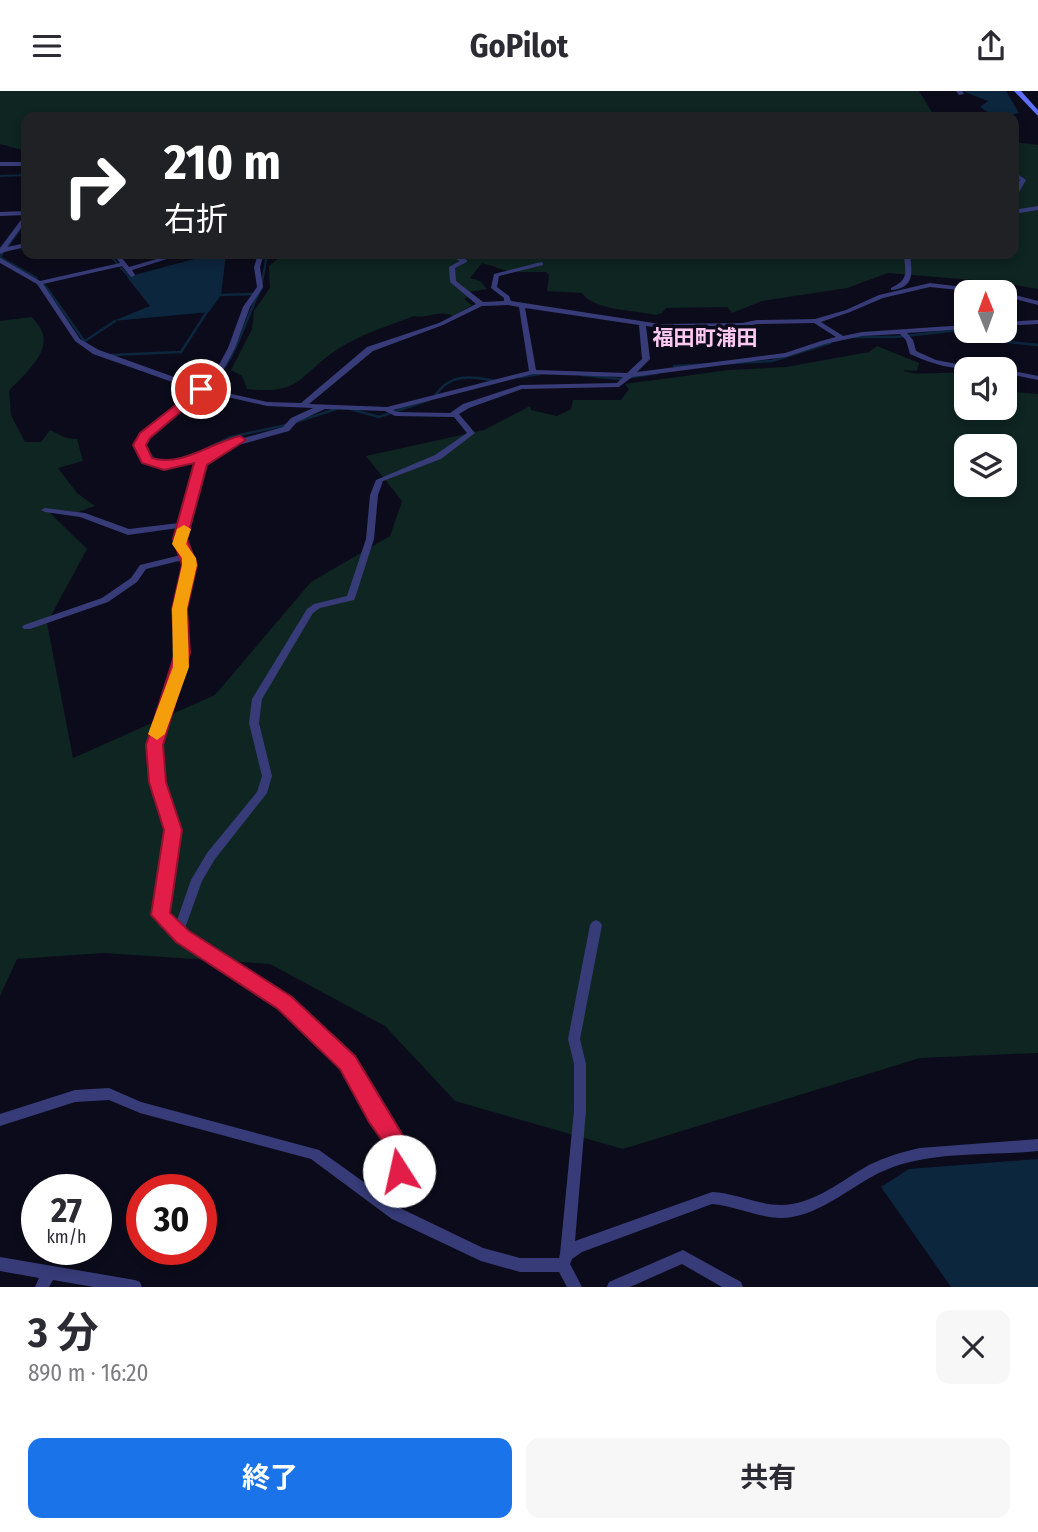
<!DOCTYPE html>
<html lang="ja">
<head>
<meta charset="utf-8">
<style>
	:root { --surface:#fff; --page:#f7f7f7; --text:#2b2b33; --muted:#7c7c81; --accent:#1a73e8 }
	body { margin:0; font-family:"Fira Sans Condensed","Noto Sans JP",sans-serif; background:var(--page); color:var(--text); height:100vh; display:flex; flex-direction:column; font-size:26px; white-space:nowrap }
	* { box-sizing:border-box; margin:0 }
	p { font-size:23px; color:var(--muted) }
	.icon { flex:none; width:38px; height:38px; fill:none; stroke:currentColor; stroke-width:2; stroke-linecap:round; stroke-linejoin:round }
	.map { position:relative; height:1196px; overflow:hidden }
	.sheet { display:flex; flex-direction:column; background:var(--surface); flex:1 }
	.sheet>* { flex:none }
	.guide { position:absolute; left:21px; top:21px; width:998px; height:147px; border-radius:14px; box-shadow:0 4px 10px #0003; background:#202124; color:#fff; overflow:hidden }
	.needle { width:46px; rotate:359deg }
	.tools { position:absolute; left:954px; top:189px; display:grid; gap:14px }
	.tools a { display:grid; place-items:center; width:63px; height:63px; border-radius:14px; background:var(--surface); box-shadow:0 4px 10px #0003; font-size:35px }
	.speed { position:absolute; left:21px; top:1083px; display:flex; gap:14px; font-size:35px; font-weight:700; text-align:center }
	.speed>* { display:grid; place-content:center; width:91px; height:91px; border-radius:50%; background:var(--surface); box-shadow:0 4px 10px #0003; line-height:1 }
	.speed small { font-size:18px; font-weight:400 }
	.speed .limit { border:10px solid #d22; background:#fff; color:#111 }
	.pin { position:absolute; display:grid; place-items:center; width:60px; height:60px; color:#fff; margin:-30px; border:4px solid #fff; border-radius:50%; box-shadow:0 2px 7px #0007 }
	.me { position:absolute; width:77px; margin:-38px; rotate:350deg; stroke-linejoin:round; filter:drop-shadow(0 0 5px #0008) }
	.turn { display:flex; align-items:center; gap:24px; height:147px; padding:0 28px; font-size:32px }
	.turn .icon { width:91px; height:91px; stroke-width:2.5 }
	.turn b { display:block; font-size:49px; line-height:60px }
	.round { display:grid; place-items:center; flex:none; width:74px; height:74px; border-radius:14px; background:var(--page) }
	.summary { display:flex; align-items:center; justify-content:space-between; height:119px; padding:0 28px }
	h1 { font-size:42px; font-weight:700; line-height:52px }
	.action { display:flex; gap:14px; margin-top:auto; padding:14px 28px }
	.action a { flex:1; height:80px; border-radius:14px; background:var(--accent); color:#fff; font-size:28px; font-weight:700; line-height:80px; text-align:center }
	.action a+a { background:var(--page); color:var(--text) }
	header { display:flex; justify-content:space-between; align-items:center; height:91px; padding:0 28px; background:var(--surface); font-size:32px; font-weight:700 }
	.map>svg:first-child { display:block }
</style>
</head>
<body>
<header><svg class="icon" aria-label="menu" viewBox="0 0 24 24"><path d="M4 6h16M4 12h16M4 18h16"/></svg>GoPilot<svg class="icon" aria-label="share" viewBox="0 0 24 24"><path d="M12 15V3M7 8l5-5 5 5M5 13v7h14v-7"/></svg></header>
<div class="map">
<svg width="1038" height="1196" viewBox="0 0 1038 1196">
	<rect width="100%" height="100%" fill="#0c0b1b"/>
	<g fill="#0e2521" fill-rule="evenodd">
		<polygon points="0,0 919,0 935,26 26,26 26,60 0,53"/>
		<path d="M 1013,51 L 1038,54 L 1038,198 L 997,191 L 888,182 L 847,197 L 762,210 L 732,222 L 727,216 L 666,217 L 662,222 L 656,224 C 635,219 594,220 582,202 L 547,200 L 549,184 L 546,181 L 511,181 L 482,172 L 470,187 L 480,190 L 487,198 L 464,202 L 468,206 L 464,208 L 472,214 L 453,225 C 438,218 429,228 414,225 C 388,235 361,243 338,258 C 297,285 303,304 247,298 L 242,285 L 231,279 L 252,238 L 254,220 L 270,197 L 269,175 L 284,163 L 1013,163 Z"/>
		<path d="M 31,226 C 62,253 29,278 9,300 L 11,324 L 25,351 L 41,351 L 50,339 L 66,347 L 77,348 L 83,370 L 58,377 L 77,402 L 95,415 L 78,421 L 46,418 L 87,458 L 47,532 L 73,667 L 215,604 L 311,491 L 390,445 L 402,410 L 366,365 L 484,339 L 530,315 L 531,319 L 557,325 L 571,318 L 573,309 L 621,309 L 629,298 L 625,293 L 729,279 L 786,276 L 869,261 L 877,255 L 919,272 L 917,280 L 903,279 C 912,286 950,280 966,282 L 966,317 L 1004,317 L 1005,300 L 1038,303 L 1038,962 L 920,967 L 623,1058 L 455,1010 L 385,935 L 270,873 L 103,862 L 17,868 L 0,905 L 0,230 ZM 966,355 L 1004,355 L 1004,394 L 966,394 Z"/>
	</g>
	<g fill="#0c263e">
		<path d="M 962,0 L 1006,0 L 1019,22 C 1005,25 993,26 980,16 L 988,10 Z"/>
		<polygon points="213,163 226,163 221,204 209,221 113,230 150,215 127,186"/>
		<polygon points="1038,1068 1038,1196 951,1196 881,1096 909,1078"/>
	</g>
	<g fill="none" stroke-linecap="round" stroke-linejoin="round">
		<g stroke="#0c263e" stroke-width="2">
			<polyline points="0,85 26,84"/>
			<polyline points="109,163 130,187"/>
			<polyline points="0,166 26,130"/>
			<polyline points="0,166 37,187"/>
			<polyline points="44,193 47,198"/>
			<polyline points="261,198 267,163"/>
		</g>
		<g stroke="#0c263e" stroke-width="2.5">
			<polyline points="46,196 85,251"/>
			<polyline points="219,204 253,203"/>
			<polyline points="854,246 895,246 959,239 999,250 1038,254"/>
			<polyline points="85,250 115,230"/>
			<polyline points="110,264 181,261 208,219"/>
			<polyline points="674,275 772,270 830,252"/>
			<polyline points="582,284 619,288 658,282"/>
			<polyline points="520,286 540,283"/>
			<path d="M 207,297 C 238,268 243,231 262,196"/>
			<path d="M 435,305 C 450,282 471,285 495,290"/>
			<polyline points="350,318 379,326 429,309"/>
			<polyline points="293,332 336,318"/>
			<polyline points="160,336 202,302"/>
			<polyline points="148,345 144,356 156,370 165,372 185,368 231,346 286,334"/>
		</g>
		<g fill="#373c79" fill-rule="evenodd">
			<polygon points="956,0 962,0 964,3 959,4"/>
			<rect x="0" y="71" width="26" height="4"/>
			<polygon points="1013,80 1026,89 1016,106 1013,108 1013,101 1020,89 1013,85"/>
			<polygon points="1038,115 1038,119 1013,123 1013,119"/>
			<polygon points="26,120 26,124 0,125 0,121"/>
			<polygon points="26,124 26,130 7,156 26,152 26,156 4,161 0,163 0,157 24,125"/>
			<path d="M 113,163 L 119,163 L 129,176 L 174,163 L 183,163 L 132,179 L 135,184 L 132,186 L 130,185 L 122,175 L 43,193 L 80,248 L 99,259 L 199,295 L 220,272 L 228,257 L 243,216 L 257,196 L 254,176 L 258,163 L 264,163 L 260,176 L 263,196 L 250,216 L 235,257 L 227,272 L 222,281 L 205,297 L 267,311 L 301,312 L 367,256 L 439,232 L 476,213 L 450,191 L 449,176 L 460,170 L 446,163 L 454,163 L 467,169 L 467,171 L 455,177 L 456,190 L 483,211 L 504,210 L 504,207 L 491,197 L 494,183 L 541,171 L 543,172 L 543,174 L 499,185 L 497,196 L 509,205 L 511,210 L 660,233 L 742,232 L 757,229 L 815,228 L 846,219 L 879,204 L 930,192 L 996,200 L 997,201 L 978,201 L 930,196 L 883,207 L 850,221 L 821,231 L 843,245 L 862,241 L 966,234 L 966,238 L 907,242 L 913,249 L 916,260 L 936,269 L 973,276 L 976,278 C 951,278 934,274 910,263 L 906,249 L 900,243 L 862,245 L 825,253 L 786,266 L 632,286 L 619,296 L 522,298 L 469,317 L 459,323 L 475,342 L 441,368 L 383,390 L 378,404 L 374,448 L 355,507 L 354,509 L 320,517 L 313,522 L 262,608 L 259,632 L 272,685 L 267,702 L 215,768 L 202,790 L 184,840 L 289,908 L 324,939 L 352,968 L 407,1062 L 406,1080 L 393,1112 L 402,1118 L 483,1157 L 520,1167 L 559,1167 L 560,1163 L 574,1019 L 574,973 L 568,948 L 590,834 L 592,831 L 596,829 L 600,831 L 602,834 L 580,948 L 586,973 L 586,1019 L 575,1150 L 712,1101 C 739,1102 765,1118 792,1113 C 821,1108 844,1088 869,1074 C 885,1066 902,1061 920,1057 L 1038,1048 L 1038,1060 C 990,1065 939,1060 893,1076 C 857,1089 830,1119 792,1126 C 765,1131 739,1115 712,1113 L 582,1161 L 572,1168 L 570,1173 L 582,1196 L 567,1196 L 559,1181 L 520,1181 L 481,1170 L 392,1128 L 311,1068 L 140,1022 L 109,1009 L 75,1011 L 0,1035 L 0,1023 L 75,999 L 109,997 L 141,1011 L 319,1059 L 382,1104 L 392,1080 L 393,1063 L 344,976 L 316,947 L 281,916 L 179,849 L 155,824 L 168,739 L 153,691 L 150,654 L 176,576 L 175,518 L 186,474 L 183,469 L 146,478 L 137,491 L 108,511 L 30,538 L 24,538 L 22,536 L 24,534 L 102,507 L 131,487 L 140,474 L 181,464 L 175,448 L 178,437 L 128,444 L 80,426 L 45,421 L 41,419 L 45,417 L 85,422 L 129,438 L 179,432 L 193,379 L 204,366 C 184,376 164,381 143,372 L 135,354 L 141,345 L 195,299 L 93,263 L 75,250 L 37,193 L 0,172 L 0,167 L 2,168 L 40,190 L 120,172 ZM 508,214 L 519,216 L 529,280 L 387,316 L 309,313 L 373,260 L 443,234 L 482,215 ZM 525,217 L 639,234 L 642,268 L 627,282 L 536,279 ZM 814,232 L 836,246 L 821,250 L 785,262 L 637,281 L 650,268 L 646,235 L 660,237 L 742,236 L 757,233 ZM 533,283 L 623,286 L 617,292 L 521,294 L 463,313 L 450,322 L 397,321 L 393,319 ZM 201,300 L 267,315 L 313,317 L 291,327 L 283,336 L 226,352 L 209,362 L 205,360 C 186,367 170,377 149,369 L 143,354 L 147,348 ZM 325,318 L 385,320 L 395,325 L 454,326 L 467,342 L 435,364 L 376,389 L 370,404 L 366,448 L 347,505 L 314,513 L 307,518 L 252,608 L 249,632 L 262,685 L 257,701 L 207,762 L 191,789 L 176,832 L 167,823 L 178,739 L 163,691 L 160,654 L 186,576 L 185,518 L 194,474 L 183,448 L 186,436 L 189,434 L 187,432 L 201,379 L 211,368 L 232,356 L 289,340 L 297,331 Z"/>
			<path d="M 904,163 L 910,163 C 912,182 915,197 891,199 L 891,197 C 910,188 905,181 904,163 Z"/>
			<polygon points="1003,201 1004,201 1038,210 1038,214 1004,205 1004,201"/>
			<polygon points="1038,229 1038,233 1004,235 1004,231"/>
			<polygon points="1002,278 1004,278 1038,285 1038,289 1004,282 1004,278"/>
			<polygon points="683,1159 741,1191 743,1196 722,1196 682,1173 630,1196 607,1196 609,1191"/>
			<polygon points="0,1166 135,1189 140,1191 142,1196 94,1196 53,1189 49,1196 35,1196 39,1187 0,1180"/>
		</g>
		<polygon fill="#5f6efc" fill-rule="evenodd" points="1014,0 1021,0 1038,19 1038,25"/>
	</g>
	<path fill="#e11d48" stroke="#92132f" stroke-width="2" d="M 201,294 L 205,295 L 205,300 L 150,347 L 146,354 L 152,367 C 182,376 210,352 240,345 L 246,349 L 207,374 L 187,448 L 197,474 L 187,518 L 190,562 L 163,654 L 166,691 L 182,739 L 170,822 L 189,840 L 292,906 L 355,965 L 405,1048 L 411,1062 L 407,1087 L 399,1090 L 391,1087 L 386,1055 L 369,1031 L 340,978 L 278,918 L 176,851 L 151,824 L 164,739 L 149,691 L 146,654 L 175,562 L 172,518 L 182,474 L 173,448 L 194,372 L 164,379 L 142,372 L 133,354 L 140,342 Z"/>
	<polygon fill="#f59e0b" points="184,434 191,438 186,453 196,467 197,474 187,518 189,576 165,643 157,649 148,643 173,576 172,518 182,474 182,467 172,453 177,438"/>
	<g text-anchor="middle" stroke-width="7" stroke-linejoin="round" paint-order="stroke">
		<g font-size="21" font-weight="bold" fill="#fec8f1" stroke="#0c0b1b">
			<text x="705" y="254">福田町浦田</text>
		</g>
	</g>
</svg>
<div class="tools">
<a><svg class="needle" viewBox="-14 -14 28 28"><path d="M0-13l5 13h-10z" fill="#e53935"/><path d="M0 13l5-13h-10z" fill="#7c7c81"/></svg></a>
<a><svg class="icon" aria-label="sound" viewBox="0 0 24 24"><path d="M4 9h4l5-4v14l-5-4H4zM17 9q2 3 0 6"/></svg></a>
<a><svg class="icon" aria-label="layers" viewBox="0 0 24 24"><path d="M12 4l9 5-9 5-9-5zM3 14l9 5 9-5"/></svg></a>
</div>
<div class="speed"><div>27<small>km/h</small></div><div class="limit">30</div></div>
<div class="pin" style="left:201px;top:298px;background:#d93025"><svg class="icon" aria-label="arrive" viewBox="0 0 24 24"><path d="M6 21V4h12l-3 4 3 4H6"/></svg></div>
<svg class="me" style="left:399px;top:1080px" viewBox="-20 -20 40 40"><circle r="19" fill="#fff"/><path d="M0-13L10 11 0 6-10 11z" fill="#e11d48"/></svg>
<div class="guide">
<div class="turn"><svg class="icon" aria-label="right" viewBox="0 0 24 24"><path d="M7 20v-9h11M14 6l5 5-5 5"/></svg><div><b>210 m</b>右折</div></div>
</div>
</div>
<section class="sheet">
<div class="summary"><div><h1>3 分</h1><p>890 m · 16:20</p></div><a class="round"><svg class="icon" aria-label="close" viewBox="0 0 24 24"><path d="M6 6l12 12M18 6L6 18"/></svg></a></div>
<div class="action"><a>終了</a><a>共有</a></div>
</section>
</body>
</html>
